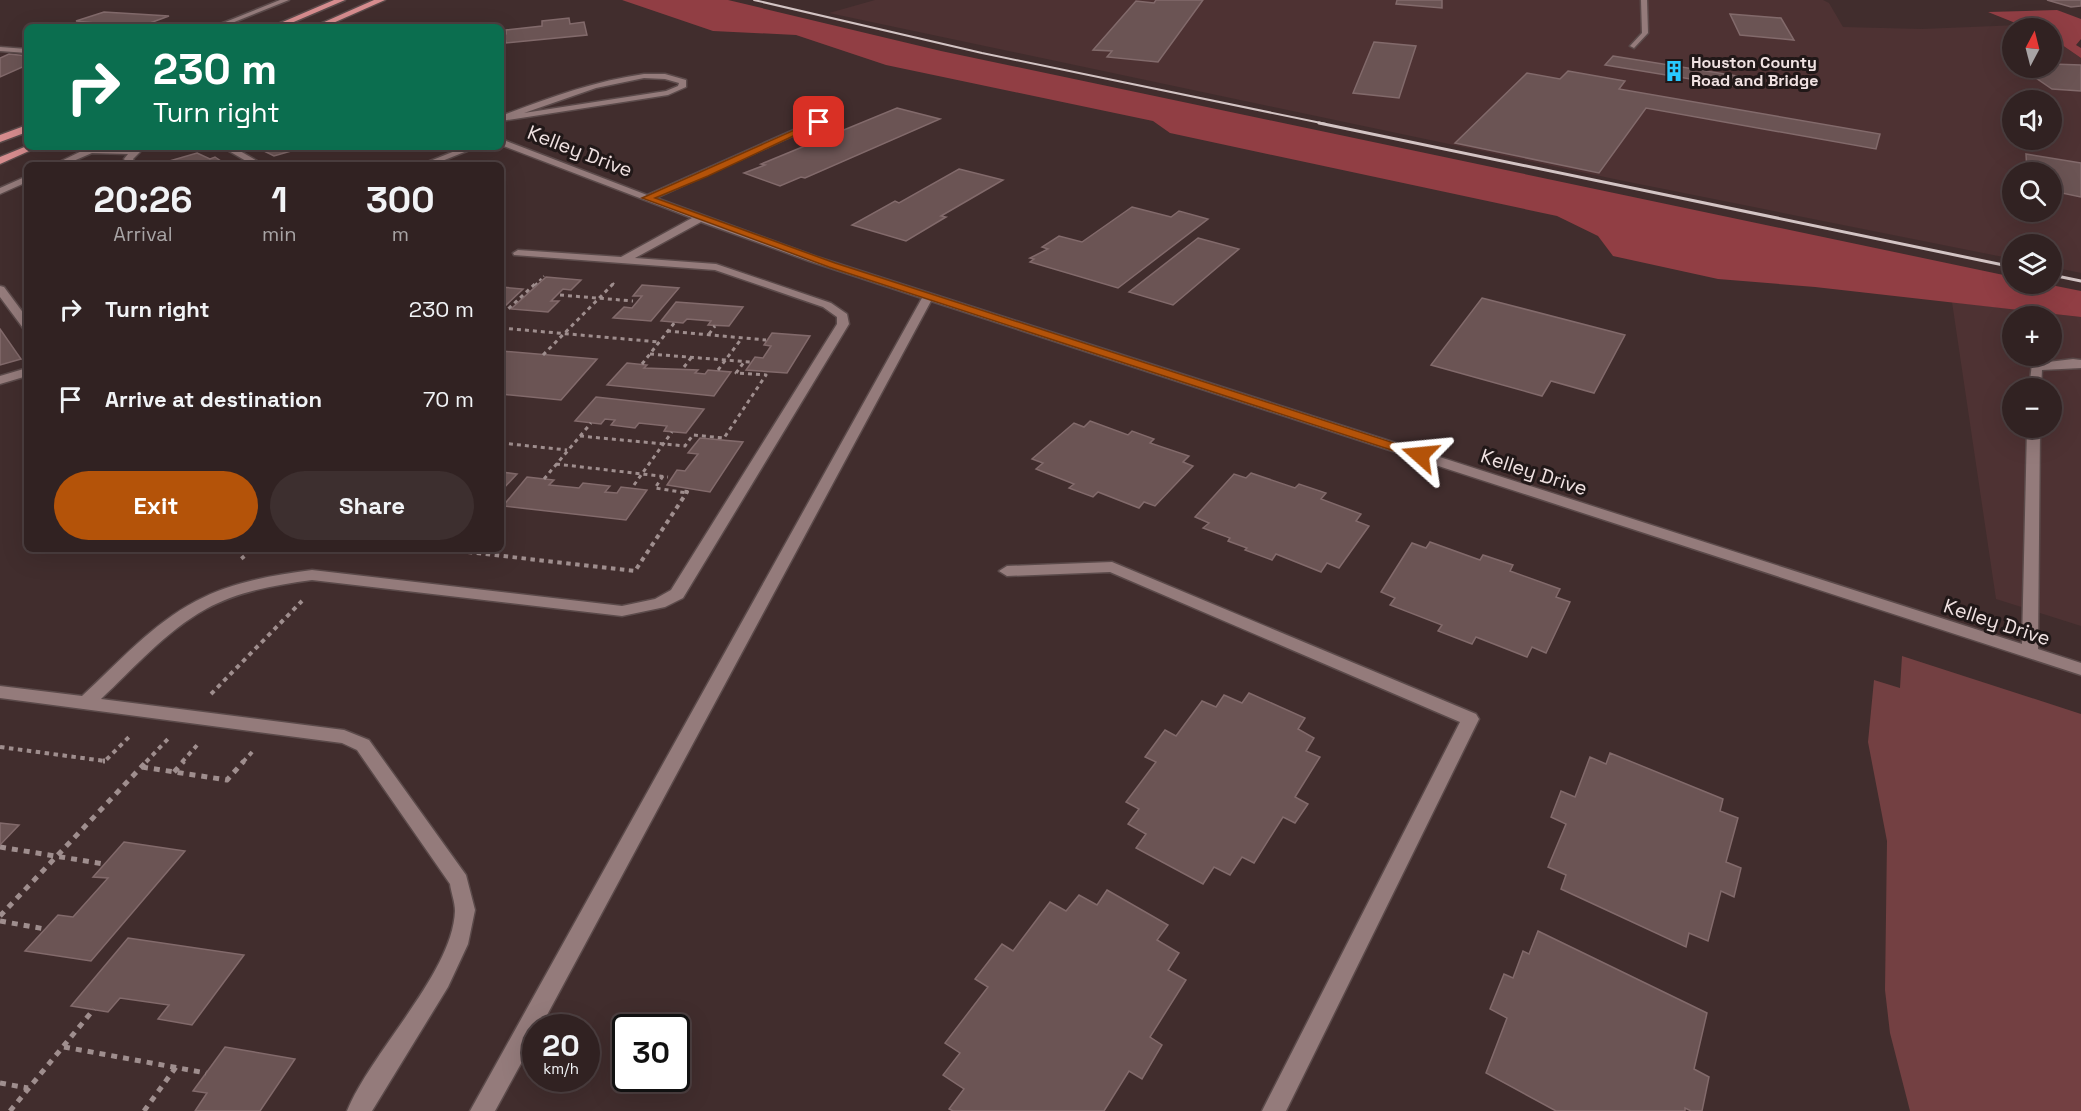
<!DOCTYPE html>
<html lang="en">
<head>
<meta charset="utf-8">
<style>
	:root { --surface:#312222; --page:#3d2f2f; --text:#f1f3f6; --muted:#a8a4a5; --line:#4c3f40; --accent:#b45309 }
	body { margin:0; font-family:"Space Grotesk",sans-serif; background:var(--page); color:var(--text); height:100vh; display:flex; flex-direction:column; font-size:22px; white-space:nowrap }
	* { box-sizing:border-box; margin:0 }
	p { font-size:20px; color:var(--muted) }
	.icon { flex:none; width:33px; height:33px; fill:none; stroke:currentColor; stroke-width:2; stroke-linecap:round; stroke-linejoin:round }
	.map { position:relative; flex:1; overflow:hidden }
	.side { position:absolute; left:24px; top:162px; width:480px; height:390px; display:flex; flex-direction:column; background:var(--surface); border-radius:9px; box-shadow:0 6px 24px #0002,0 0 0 2px var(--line) }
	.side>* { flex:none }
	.guide { position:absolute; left:24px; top:24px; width:480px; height:126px; border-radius:9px; box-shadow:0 6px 24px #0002,0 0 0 2px var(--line); background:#0b6e4f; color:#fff; overflow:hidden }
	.needle { width:39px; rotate:7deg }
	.tools { position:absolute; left:2002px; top:18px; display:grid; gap:12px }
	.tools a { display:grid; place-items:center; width:60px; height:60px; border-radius:50%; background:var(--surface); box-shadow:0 6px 24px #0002,0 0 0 2px var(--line); font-size:30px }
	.speed { position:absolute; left:522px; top:1014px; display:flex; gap:12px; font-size:30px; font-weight:700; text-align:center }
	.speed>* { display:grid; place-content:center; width:78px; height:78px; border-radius:50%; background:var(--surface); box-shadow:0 6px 24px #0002,0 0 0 2px var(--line); line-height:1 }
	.speed small { font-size:15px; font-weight:400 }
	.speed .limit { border:3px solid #111; border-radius:9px; background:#fff; color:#111 }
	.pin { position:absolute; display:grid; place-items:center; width:51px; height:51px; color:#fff; margin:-26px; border-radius:12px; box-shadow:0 3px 9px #0006 }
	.me { position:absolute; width:66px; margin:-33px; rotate:288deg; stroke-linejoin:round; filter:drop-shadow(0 0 4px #0008) }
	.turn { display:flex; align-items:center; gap:21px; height:126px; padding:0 30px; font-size:27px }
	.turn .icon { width:78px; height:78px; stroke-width:2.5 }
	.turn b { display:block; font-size:42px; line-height:51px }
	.eta { display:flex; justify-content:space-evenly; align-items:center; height:102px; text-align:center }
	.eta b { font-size:36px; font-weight:600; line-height:42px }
	.cta { display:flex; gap:12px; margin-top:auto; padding:12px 30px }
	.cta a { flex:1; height:69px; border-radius:36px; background:var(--accent); color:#fff; font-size:24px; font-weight:600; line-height:69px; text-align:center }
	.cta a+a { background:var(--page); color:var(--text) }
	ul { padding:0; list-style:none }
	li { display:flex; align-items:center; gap:18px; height:90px; padding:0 30px }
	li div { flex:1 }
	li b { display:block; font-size:22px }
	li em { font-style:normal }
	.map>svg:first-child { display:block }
</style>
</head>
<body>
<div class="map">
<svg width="2081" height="1111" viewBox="0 0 2081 1111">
	<rect width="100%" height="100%" fill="#412d2d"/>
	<g fill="#4e3233" fill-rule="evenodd">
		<path d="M 875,0 L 1823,0 L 1829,3 L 1843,27 L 1922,29 L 2019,25 L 2028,28 L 2013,28 L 2013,68 L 2052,68 L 2052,38 L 2081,58 L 2081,273 L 2052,267 L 2052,244 L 2013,244 L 2013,259 L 1619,180 L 829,13 ZM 2013,100 L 2052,100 L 2052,140 L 2013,140 ZM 2013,172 L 2052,172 L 2052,212 L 2013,212 Z"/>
		<path d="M 1952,302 L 2081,317 L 2081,626 L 1996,599 ZM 2013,316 L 2052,316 L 2052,356 L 2013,356 ZM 2013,388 L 2052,388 L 2052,428 L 2013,428 Z"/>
	</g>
	<polygon fill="#734042" points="1902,656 2081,714 2081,1111 1910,1111 1890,1033 1885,990 1887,841 1868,742 1874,680 1900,688"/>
	<g fill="#913e44">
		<polygon points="622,0 728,0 941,51 2013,277 2013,284 2046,284 2081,291 2081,317 1815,287 1718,279 1613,256 1598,236 1557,216 1170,133 1153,121 886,65 796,35 713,31"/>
		<polygon points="2057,10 2081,19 2081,39 2076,45 2081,48 2081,58 2052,38 2052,28 2028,28 1988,12"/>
	</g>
	<g fill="#6b5454" stroke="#826a6b" stroke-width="1.5">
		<polygon points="1156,0 1203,0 1158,62 1107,57 1112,51 1093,50 1136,1 1154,3"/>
		<polygon points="1397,0 1442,0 1442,8 1396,4"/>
		<polygon points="2047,0 2081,0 2081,6 2071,7"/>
		<polygon points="104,12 169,16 139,27 83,27 95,23 76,21"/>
		<polygon points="1730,14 1781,18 1794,40 1740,35"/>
		<polygon points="569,18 570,24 584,22 587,35 506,43 505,38 501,39 501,35 506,34 506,30 542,26 542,21"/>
		<polygon points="1374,42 1416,46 1399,98 1353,93"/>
		<polygon points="9,54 27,56 27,65 0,77 0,58"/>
		<polygon points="1613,56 1744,77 1739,87 1605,65"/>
		<polygon points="2052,64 2081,65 2081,91 2052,89 2021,68 2052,68"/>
		<polygon points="1568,71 1625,81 1619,89 1880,134 1876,149 1646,108 1599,173 1455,143 1527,73 1560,79"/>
		<polygon points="897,108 940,119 805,178 801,177 780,186 744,173 765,165 761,164"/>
		<polygon points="256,147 305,147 274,156"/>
		<polygon points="197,153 210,159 215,157 221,161 216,162 221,165 172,165 166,162"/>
		<polygon points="2026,154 2081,163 2081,197 2052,191 2052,172 2027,172"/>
		<polygon points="959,169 1003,180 941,216 946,217 906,241 852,225 895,201 899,203"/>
		<polygon points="1132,207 1171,217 1179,211 1208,219 1118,288 1030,262 1034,259 1030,258 1048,249 1042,247 1059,236 1082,242"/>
		<polygon points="1198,238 1239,249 1173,305 1129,292"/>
		<polygon points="546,277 581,280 571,290 563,289 551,301 559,301 548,312 511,309"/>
		<polygon points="642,285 679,288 651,321 613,318 624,307 632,308 642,296 633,296"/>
		<polygon points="501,287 523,289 503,308"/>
		<polygon points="1482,298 1625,335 1594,393 1551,381 1542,396 1431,365"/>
		<polygon points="676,302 743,307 729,326 708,325 711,321 687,319 683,323 661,321"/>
		<polygon points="0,329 21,359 0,365"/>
		<polygon points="772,333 810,336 787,373 746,370 755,357 763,358 771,346 764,345"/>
		<polygon points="501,351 597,359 561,400 501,394"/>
		<polygon points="627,363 647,365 644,368 698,370 695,373 705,374 708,370 731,372 714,396 607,385"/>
		<polygon points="596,397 704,409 686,433 664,431 667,426 639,423 635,428 611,425 615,420 605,419 601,424 575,421"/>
		<polygon points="1090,421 1128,435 1132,431 1154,439 1150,443 1189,456 1183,462 1193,466 1155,506 1144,502 1139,508 1098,492 1093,497 1069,488 1074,484 1036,469 1043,463 1032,459 1074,423 1084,427"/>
		<polygon points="700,438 743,442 710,492 667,485 677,470 685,471 698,454 688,453"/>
		<polygon points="501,472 517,474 501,491"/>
		<polygon points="1251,473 1295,488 1299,484 1326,493 1321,499 1361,514 1356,521 1369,526 1339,568 1327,563 1321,572 1276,554 1272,560 1245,550 1247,548 1228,541 1230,538 1203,528 1209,523 1195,517 1234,474 1246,478"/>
		<polygon points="527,477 554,480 549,485 579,488 583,483 610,486 605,492 617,493 621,487 647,490 626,520 503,506"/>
		<polygon points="1430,542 1480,560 1483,555 1513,565 1510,571 1560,589 1556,597 1570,602 1546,653 1532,647 1527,657 1476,637 1472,644 1438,631 1442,625 1390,605 1395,598 1381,592 1412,543 1426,548"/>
		<polygon points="1249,693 1305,718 1298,729 1314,738 1306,751 1320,757 1295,797 1308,804 1295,823 1283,817 1254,863 1242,857 1230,875 1214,867 1203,884 1136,848 1146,834 1128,824 1139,809 1126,802 1156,762 1145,757 1165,730 1176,736 1202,701 1216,707 1224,695 1242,703"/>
		<polygon points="1610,753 1723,799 1720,811 1738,818 1726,862 1741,868 1734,897 1721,891 1708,941 1689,933 1686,947 1561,889 1566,875 1548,867 1566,824 1551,817 1561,791 1575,797 1590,757 1606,764"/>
		<polygon points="0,823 19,825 0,845"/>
		<polygon points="124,842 185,851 91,961 25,951 58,915 73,917 108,878 93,877"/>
		<polygon points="1107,890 1168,925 1157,940 1179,953 1168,970 1186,980 1150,1037 1162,1045 1142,1079 1129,1071 1104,1111 953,1111 949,1109 964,1089 943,1075 960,1053 945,1043 988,987 975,979 1002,944 1013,951 1050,902 1066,911 1079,895 1097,905"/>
		<polygon points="1538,931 1707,1013 1694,1069 1709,1077 1702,1111 1691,1111 1685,1108 1685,1111 1556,1111 1486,1073 1507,1018 1490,1009 1504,974 1513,978 1523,951 1529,954"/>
		<polygon points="128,938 244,955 192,1025 158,1019 169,1005 120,998 108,1012 71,1006"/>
		<polygon points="225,1047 295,1059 260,1111 195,1111 207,1093 193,1091"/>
	</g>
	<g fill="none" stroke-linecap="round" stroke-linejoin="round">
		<defs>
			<g id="minor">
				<polygon points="280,0 289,0 222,27 213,27"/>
				<polygon points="1641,0 1647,0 1648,33 1634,48 1630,46 1642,33"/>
				<polygon points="0,47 27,49 27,53 0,51"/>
				<path d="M 644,74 L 665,74 L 686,80 L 686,87 L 668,95 L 501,121 L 501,116 C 548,98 594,81 644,74 ZM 644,78 L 665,79 L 679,83 L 678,86 L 666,91 L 524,113 L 596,88 Z"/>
				<path d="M 816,120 L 823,122 L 656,198 L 817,257 L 2022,644 L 2027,428 L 2040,428 L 2038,649 L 2081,663 L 2081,675 L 931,301 L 540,1028 L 536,1028 L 536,1036 L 495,1111 L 470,1111 L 922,298 L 809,261 L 701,222 L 635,258 L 716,264 L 831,303 L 847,314 L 849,324 L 683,598 L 665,607 L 622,616 L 312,580 C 276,585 239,591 206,609 C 166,631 134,668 101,699 L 344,730 L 369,740 L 466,875 L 475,910 L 468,944 L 448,987 L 372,1111 L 347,1111 C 371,1052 453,972 455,911 C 455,902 451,892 450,884 L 357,750 L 342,743 L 0,698 L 0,686 L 82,696 C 118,663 152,624 196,601 C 232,582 273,575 312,570 L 622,606 L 655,599 L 671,590 L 837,324 L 837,317 L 823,307 L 715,270 L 514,255 L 513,253 L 518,250 L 621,257 L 692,218 L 501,145 L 501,139 L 647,195 Z"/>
				<polygon points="90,147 139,150 140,152 133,159 137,165 128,165 124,159 128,154 92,153 64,165 53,165"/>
				<polygon points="222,147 233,147 264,165 253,165"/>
				<polygon points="465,147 477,147 432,165 420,165"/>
				<polygon points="27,176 27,182 0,194 0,188"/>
				<polygon points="0,286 4,287 27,318 27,329 23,328 0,297"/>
				<polygon points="2073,359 2081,360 2081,368 2042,370 2041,388 2029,388 2032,364"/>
				<polygon points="27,368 27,376 0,384 0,376"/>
				<polygon points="1112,562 1476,714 1479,719 1286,1111 1262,1111 1460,722 1110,572 1007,576 999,571 1007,566"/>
			</g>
			<g id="highway">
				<polygon points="334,0 345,0 282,27 271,27"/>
				<polygon points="374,0 385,0 324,27 313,27"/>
				<polygon points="27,125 27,132 0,142 0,135"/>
				<polygon points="27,146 38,147 0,164 0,157"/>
			</g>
		</defs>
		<use href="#minor" stroke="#5b4a4a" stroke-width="3"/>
		<use href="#highway" stroke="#5b4a4a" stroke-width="3"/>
		<g stroke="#9f8e8e" stroke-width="2" stroke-dasharray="3 3" stroke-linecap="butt">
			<polyline points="535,285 544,276"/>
			<polyline points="612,285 616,281"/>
		</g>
		<g stroke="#9f8e8e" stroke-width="3" stroke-dasharray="4 4" stroke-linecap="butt">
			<polyline points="560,295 633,301"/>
			<polyline points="501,311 507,310 536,283"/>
			<polyline points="501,328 659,342"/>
			<polyline points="667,331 766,340"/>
			<polyline points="709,334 715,326"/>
			<polyline points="650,354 750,362"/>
			<polyline points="543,355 614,283"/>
			<polyline points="642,364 675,322"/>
			<polyline points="684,367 691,358"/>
			<polyline points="718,370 742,338"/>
			<polyline points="501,397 504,394"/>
			<polyline points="580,436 685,446 693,435 724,438 766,375 736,373 744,362"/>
			<polyline points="501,443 567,450"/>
			<polyline points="556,464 668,477"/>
			<polyline points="663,476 655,488 687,493"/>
			<polyline points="544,479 591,423"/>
			<polyline points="634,485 672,432"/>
		</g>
		<g stroke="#9f8e8e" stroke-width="4" stroke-dasharray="4.5 4.5" stroke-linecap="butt">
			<polyline points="236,549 244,559"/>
			<polyline points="441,549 635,571 687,492 680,491"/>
			<polyline points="211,694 302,601"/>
			<polyline points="0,747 105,761 131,735"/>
			<polyline points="146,762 168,739"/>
			<polyline points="182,762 199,743"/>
			<polyline points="243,762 253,751"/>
		</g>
		<g stroke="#9f8e8e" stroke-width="5" stroke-dasharray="6 6" stroke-linecap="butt">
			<polyline points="103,761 105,761"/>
			<polyline points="142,767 227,780 244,761"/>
			<polyline points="174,772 184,761"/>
			<polyline points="0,847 104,864"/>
			<polyline points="0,916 147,761"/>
			<polyline points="0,921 45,929"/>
			<polyline points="64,1047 206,1073"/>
			<polyline points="0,1083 28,1088"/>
			<polyline points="10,1111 94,1009"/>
			<polyline points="144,1111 176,1067"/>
		</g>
		<use href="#minor" fill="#947b7b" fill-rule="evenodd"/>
		<use href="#highway" fill="#d68c8e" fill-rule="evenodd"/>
		<polyline stroke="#d3c4c4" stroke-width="2" points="754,0 982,53 1326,124"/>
		<g stroke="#d3c4c4" stroke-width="3">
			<polyline points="1319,123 2013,267"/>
			<polyline points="2052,275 2081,281"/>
		</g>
	</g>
	<polygon fill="#b45309" stroke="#753606" stroke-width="1.5" points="817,120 823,122 708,176 655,198 835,263 1425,453 1426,455 1420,459 1416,458 829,267 642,198"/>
	<defs>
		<symbol id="building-bare" viewBox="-9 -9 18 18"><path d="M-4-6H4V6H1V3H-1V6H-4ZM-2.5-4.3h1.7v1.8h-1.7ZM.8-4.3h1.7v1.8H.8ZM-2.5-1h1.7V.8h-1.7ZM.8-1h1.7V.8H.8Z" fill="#28c8ff" stroke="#211818" stroke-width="2.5" paint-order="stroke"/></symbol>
	</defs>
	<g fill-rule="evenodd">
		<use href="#building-bare" x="1659" y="56" width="30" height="30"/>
	</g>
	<g text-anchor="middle" stroke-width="6" stroke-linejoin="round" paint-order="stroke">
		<g font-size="16" font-weight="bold" fill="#f0e2e2" stroke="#211818" text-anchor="start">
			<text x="1691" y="68">Houston County<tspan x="1691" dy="18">Road and Bridge</tspan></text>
		</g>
		<g font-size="20" fill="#f0e2e2" stroke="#211818">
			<text transform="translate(580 151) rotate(21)" y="7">Kelley Drive</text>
			<text transform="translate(1534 472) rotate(18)" y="7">Kelley Drive</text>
			<text transform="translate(1997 622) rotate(18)" y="7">Kelley Drive</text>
		</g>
	</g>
</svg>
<div class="tools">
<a><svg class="needle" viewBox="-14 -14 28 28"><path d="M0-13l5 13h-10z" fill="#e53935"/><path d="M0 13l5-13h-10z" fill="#a8a4a5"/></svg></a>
<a><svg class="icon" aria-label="sound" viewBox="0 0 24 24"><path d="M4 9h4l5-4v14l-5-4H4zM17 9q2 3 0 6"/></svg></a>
<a><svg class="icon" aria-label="search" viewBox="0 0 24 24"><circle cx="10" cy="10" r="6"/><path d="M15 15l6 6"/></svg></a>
<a><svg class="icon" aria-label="layers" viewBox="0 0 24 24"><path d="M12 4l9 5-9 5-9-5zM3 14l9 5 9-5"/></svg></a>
<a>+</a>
<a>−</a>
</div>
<div class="speed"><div>20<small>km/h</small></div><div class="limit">30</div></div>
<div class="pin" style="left:819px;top:122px;background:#d93025"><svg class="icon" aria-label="arrive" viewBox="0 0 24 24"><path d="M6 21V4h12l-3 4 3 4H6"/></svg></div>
<svg class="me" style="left:1420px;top:455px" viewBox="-20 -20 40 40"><path d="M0-17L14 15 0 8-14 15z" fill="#b45309" stroke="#fff" stroke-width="4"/></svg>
<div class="guide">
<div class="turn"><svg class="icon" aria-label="right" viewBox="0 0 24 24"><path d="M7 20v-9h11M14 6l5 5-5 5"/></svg><div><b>230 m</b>Turn right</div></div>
</div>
<section class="side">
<div class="eta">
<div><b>20:26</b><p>Arrival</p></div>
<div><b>1</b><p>min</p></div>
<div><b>300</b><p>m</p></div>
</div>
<ul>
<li><svg class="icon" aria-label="right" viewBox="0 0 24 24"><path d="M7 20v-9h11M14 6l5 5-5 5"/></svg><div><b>Turn right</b></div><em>230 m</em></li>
<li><svg class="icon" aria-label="arrive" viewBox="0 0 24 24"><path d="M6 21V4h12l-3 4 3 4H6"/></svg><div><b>Arrive at destination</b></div><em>70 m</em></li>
</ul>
<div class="cta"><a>Exit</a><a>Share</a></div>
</section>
</div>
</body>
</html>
